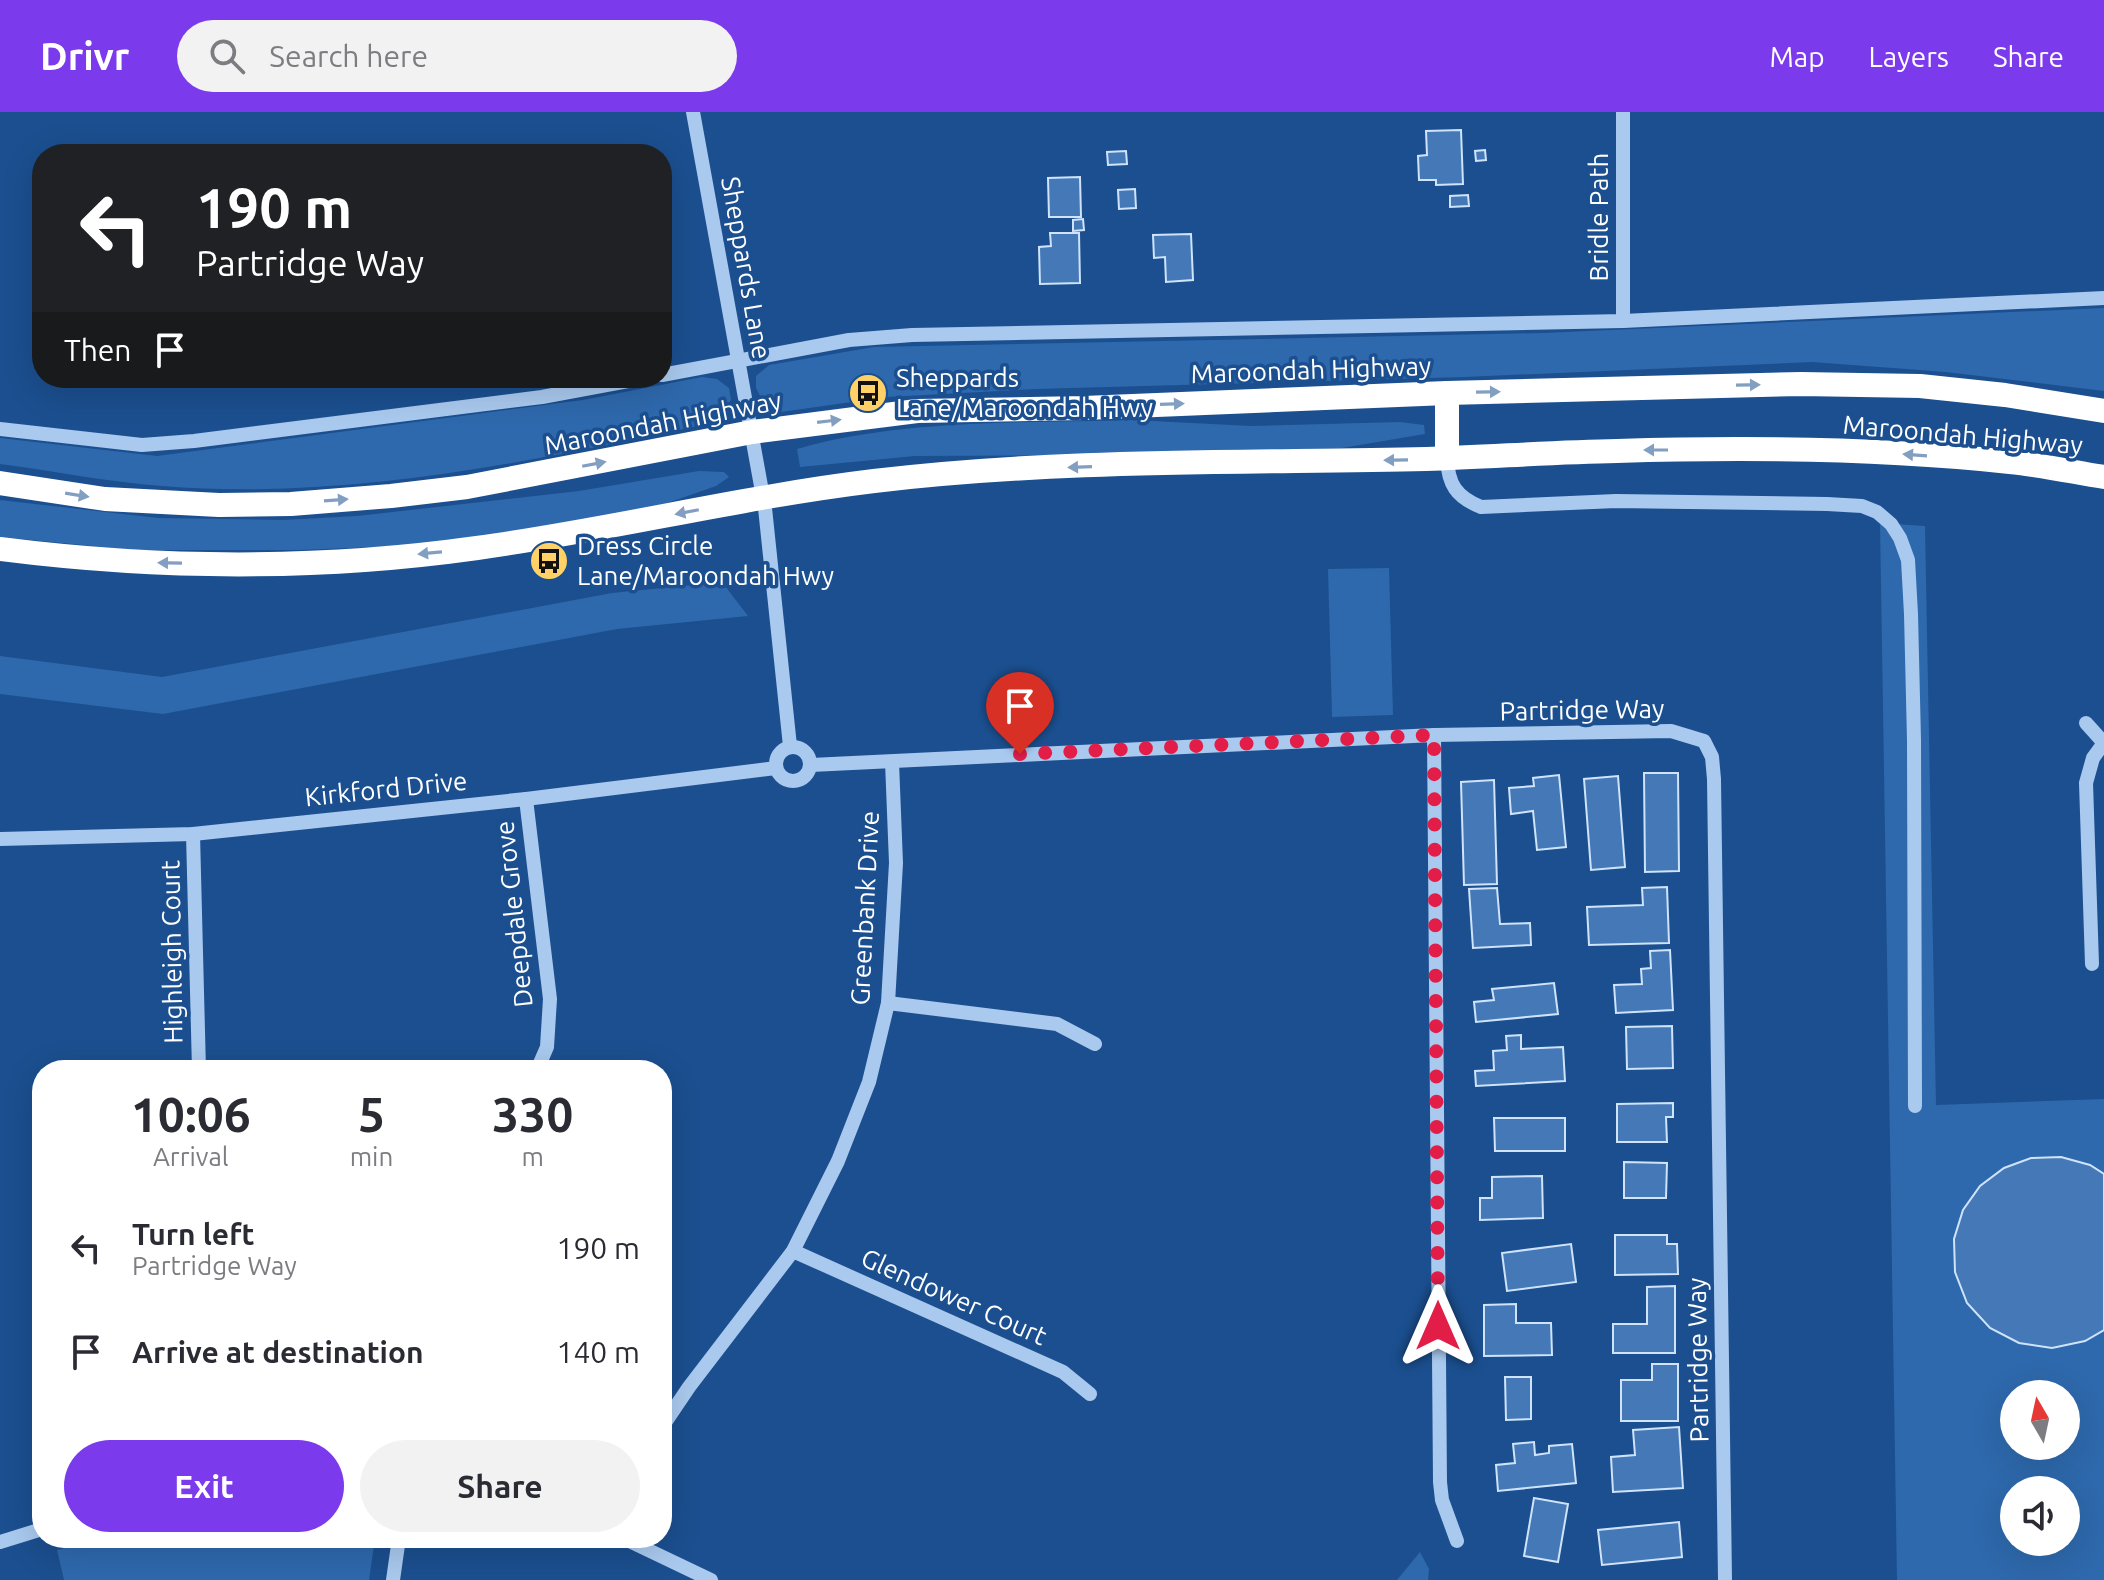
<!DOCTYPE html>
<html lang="en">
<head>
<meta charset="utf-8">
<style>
	:root { --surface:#fff; --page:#f2f2f3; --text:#2b2b33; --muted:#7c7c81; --accent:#7c3aed }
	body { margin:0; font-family:Ubuntu,sans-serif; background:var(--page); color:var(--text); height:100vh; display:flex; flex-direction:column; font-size:30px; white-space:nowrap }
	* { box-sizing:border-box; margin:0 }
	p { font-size:26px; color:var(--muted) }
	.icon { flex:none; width:44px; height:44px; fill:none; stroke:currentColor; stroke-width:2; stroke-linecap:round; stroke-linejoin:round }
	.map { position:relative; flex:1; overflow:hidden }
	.side { position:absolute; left:32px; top:948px; width:640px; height:488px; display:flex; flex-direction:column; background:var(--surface); border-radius:32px; box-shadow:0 8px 32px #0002 }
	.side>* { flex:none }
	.top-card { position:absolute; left:32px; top:32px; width:640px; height:244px; border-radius:32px; box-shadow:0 8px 32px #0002; background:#202124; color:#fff; overflow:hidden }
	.needle { width:52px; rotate:351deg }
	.controls { position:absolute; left:2000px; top:1268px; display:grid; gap:16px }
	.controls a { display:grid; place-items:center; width:80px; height:80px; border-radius:50%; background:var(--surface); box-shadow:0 8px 32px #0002; font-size:40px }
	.pin { position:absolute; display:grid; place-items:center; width:68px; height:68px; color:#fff; margin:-82px -34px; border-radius:50% 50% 50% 0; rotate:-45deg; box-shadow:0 0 8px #0007 }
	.pin .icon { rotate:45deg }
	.me { position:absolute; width:88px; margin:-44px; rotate:0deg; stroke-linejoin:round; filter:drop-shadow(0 0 6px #0008) }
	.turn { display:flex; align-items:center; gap:28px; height:168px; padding:0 32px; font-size:36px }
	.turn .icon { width:104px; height:104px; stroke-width:2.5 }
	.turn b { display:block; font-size:56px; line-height:68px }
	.then { display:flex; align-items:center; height:76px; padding:0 32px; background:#0003; gap:16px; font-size:30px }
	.eta { display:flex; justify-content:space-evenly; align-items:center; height:136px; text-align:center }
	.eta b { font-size:48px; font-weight:700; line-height:56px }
	.primary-button { display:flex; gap:16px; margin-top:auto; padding:16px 32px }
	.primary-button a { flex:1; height:92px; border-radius:48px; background:var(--accent); color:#fff; font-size:32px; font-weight:700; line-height:92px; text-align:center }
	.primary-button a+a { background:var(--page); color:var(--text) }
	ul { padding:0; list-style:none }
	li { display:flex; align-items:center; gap:24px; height:104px; padding:0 32px }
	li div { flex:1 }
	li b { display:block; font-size:30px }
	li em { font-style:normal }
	header { display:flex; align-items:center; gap:48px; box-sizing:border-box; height:112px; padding:0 40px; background:var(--accent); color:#fff }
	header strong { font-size:38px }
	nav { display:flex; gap:44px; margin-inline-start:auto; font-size:28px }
	.search { width:560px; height:72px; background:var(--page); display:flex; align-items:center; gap:20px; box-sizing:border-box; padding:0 28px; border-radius:44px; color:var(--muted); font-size:30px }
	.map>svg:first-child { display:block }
</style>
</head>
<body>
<header>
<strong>Drivr</strong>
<div class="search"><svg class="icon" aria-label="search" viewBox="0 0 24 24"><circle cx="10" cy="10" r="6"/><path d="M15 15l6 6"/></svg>Search here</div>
<nav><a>Map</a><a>Layers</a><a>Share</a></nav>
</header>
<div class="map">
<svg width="2104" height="1468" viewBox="0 0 2104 1468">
	<rect width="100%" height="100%" fill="#1b4f8f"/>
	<g fill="#2e69ad" fill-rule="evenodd">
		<polygon points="2104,196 2104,279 1946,260 1812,250 1465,265 1036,277 887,285 781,300 766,295 756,276 756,264 769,253 874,235 1543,221"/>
		<path d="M 702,265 L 717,267 L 729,276 L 731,288 L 722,302 L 707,312 C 529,350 345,389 162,374 C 108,370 54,359 0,352 L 0,326 L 157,344 L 583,288 Z"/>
		<path d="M 1133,308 L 1251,314 L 1400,310 L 1424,313 L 1425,322 L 1342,336 L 1096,343 L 915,344 L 800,355 L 797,337 C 899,307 1027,311 1133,308 Z"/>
		<polygon points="699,359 724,360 729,365 716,374 656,395 475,426 400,434 300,438 133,438 0,425 0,388 158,406 283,408 357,404 579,379"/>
		<path d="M 1880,411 L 1925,414 L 1936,993 L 2104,987 L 2104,1468 L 1897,1468 ZM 2014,1282 L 2066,1282 L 2066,1334 L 2014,1334 ZM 2014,1378 L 2066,1378 L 2066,1430 L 2014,1430 Z"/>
		<polygon points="1389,456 1393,603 1332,605 1328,457"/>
		<polygon points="722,470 748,504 617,517 163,602 0,582 0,544 162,565 612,481"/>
		<polygon points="103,1426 375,1426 369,1468 64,1468 57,1438"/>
		<polygon points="1420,1440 1429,1457 1428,1468 1397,1468"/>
	</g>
	<g fill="#4478b7" stroke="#cfe3fa" stroke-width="2">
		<polygon points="1461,18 1463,72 1436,73 1436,68 1419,68 1418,44 1427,43 1426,19"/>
		<polygon points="1485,38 1486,48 1476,49 1475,39"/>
		<polygon points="1126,39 1127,52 1108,53 1107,40"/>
		<polygon points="1080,65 1081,105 1049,105 1048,66"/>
		<polygon points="1135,77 1136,96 1119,97 1118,78"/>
		<polygon points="1468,83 1469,94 1450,95 1450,84"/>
		<polygon points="1083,107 1084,118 1073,119 1073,108"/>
		<polygon points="1050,121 1079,121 1080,171 1040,172 1039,135 1051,134"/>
		<polygon points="1191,122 1193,168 1166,170 1165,145 1154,146 1153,123"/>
		<polygon points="1644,661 1678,661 1679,759 1645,760"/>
		<polygon points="1559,663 1566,735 1537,738 1533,699 1511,702 1509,676 1534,674 1533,666"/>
		<polygon points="1618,664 1625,755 1591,758 1584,667"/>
		<polygon points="1494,668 1497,772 1464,773 1461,670"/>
		<polygon points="1667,775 1669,831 1589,833 1587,795 1643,793 1642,776"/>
		<polygon points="1497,776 1500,812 1530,811 1531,833 1473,836 1469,777"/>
		<polygon points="1670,838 1673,898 1616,901 1614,873 1642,872 1641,857 1651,856 1650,839"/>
		<polygon points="1554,871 1558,902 1476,910 1474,890 1494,888 1492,877"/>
		<polygon points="1672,914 1673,956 1627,957 1626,915"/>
		<polygon points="1521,923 1521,937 1563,935 1565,969 1476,974 1475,959 1494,958 1493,939 1507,938 1506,924"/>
		<polygon points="1673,991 1673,1005 1666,1005 1667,1030 1617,1030 1617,992"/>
		<polygon points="1494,1006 1565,1006 1565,1039 1495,1039"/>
		<polygon points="2061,1045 2090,1053 2104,1062 2104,1218 2085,1229 2052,1236 2019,1231 1990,1216 1967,1191 1955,1160 1954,1127 1963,1098 1980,1074 2004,1056 2031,1046"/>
		<polygon points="1624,1050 1667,1051 1666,1086 1624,1086"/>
		<polygon points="1542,1064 1543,1106 1480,1108 1480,1086 1492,1086 1492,1065"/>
		<polygon points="1615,1123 1667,1123 1667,1132 1677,1132 1678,1162 1615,1163"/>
		<polygon points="1571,1132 1576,1170 1507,1179 1502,1141"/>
		<polygon points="1675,1174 1675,1241 1613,1241 1613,1212 1647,1212 1647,1175"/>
		<polygon points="1516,1192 1516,1211 1551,1211 1552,1243 1484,1244 1484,1193"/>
		<polygon points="1652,1252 1678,1252 1678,1309 1621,1309 1621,1268 1652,1268"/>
		<polygon points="1505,1265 1531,1265 1531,1307 1506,1308"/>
		<polygon points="1679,1315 1683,1376 1613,1380 1611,1345 1635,1343 1633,1318"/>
		<polygon points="1534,1330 1535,1343 1549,1341 1549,1334 1572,1332 1576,1371 1498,1379 1496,1353 1515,1351 1513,1332"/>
		<polygon points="1534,1386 1568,1392 1558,1450 1524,1444"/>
		<polygon points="1679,1410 1682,1445 1602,1453 1598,1418"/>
	</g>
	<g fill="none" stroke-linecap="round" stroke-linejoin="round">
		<g stroke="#a9c9ee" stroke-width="14">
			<polyline points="693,0 765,396 790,634"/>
			<polyline points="1623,209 1623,0"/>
			<polyline points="662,263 849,228 912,223 1623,209 2104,186"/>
			<polyline points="0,317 142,333 194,329 542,285 644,266"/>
			<path d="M 1447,346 C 1448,372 1456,385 1481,395 L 1616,389 L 1827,392 L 1862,394 L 1877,400 L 1891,412 L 1900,426 L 1908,448 L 1911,502 L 1914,628 L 1915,994"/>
			<polyline points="2086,611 2104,631 2093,646 2086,671 2092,852"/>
			<polyline points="1434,623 1440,1370 1442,1388 1457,1429"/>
			<circle cx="793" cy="652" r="17"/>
			<polyline points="811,653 1434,623 1671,619 1704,629 1712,645 1714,667 1725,1468"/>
			<polyline points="526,687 550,887 547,935 537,958"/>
			<polyline points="193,722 199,958"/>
			<polyline points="0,727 193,722 526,687 776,656"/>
			<polyline points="888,891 1057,912 1095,932"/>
			<polyline points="793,1139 1063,1260 1090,1282"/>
			<polyline points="662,1315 689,1275 793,1139 838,1049 869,970 888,891 896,751 892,650"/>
			<polyline points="623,1426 711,1468"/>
			<polyline points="0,1430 42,1417"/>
			<polyline points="393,1468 399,1426"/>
		</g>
		<g stroke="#fff" stroke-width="24">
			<polyline points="1447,281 1447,346"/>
			<polyline points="0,371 105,387 219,393 291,392 391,384 467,375 752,320 917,299 1084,296 1447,281 1801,272 1920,274 2005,283 2104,299"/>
			<path d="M 0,437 C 157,457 320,458 477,436 C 610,418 741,385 874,369 C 1057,347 1243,351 1426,347 C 1490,345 1553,340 1617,339 C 1748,335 1880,336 2010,350 C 2041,353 2073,360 2104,365"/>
		</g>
	</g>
	<defs><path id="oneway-solid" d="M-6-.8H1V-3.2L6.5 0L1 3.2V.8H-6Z" transform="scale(2)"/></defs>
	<g fill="#829ec1">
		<use href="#oneway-solid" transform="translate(1748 273) rotate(-1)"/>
		<use href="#oneway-solid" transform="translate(1488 280) rotate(-1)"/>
		<use href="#oneway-solid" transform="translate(1172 292) rotate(-2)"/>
		<use href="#oneway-solid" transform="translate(829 309) rotate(-7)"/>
		<use href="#oneway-solid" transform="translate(1656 338) rotate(180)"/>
		<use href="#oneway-solid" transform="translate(1915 343) rotate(-176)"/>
		<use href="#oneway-solid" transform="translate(1396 348) rotate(179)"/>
		<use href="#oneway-solid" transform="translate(594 352) rotate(-11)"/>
		<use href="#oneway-solid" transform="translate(1080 355) rotate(178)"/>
		<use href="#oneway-solid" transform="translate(77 383) rotate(9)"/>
		<use href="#oneway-solid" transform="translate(336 388) rotate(-4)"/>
		<use href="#oneway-solid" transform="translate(687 400) rotate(169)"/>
		<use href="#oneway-solid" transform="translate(430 441) rotate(175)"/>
		<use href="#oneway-solid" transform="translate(170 451) rotate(-179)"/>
	</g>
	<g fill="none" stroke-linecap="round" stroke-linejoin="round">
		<polyline stroke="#e11d48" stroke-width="14" stroke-dasharray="0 25.2" points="1020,642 1434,623 1438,1214"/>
	</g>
	<defs>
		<symbol id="bus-disc" viewBox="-11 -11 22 22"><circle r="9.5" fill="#ffd166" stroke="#1b4f8f"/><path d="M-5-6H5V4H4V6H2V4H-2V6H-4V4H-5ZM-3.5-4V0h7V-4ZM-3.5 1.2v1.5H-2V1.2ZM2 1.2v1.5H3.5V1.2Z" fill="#111"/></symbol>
	</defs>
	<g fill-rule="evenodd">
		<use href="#bus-disc" x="846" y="259" width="44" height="44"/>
		<use href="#bus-disc" x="527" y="427" width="44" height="44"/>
	</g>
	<g text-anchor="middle" stroke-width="7" stroke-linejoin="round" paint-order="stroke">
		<g font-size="26" fill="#fff" stroke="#1b4f8f">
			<text transform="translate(1599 105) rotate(-90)" y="9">Bridle Path</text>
			<text transform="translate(746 156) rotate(80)" y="9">Sheppards Lane</text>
			<text transform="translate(1311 258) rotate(-2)" y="9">Maroondah Highway</text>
			<text transform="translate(663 311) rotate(-11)" y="9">Maroondah Highway</text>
			<text transform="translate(1963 323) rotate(5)" y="9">Maroondah Highway</text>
			<text transform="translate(1582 598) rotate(-1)" y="9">Partridge Way</text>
			<text transform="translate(386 677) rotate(-6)" y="9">Kirkford Drive</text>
			<text transform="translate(865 796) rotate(-87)" y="9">Greenbank Drive</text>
			<text transform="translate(514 802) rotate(-96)" y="9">Deepdale Grove</text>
			<text transform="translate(172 840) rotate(-91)" y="9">Highleigh Court</text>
			<text transform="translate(954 1185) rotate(24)" y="9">Glendower Court</text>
			<text transform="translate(1698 1248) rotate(-91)" y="9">Partridge Way</text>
		</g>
		<g font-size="26" fill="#fff" stroke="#1b4f8f" text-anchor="start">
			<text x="896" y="275">Sheppards<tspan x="896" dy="30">Lane/Maroondah Hwy</tspan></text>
			<text x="577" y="443">Dress Circle<tspan x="577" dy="30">Lane/Maroondah Hwy</tspan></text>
		</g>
	</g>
</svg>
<div class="controls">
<a><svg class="needle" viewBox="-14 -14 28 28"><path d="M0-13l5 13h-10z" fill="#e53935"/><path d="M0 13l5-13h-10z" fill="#7c7c81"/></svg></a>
<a><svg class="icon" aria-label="sound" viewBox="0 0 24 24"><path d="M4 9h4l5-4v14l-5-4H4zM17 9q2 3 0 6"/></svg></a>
</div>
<div class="pin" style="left:1020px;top:642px;background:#d93025"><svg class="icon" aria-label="arrive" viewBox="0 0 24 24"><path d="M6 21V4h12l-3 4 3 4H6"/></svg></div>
<svg class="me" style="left:1438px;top:1214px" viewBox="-20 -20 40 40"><path d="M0-17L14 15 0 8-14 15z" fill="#e11d48" stroke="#fff" stroke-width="4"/></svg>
<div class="top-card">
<div class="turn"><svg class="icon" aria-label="left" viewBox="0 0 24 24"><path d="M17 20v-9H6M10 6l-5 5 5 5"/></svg><div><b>190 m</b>Partridge Way</div></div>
<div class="then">Then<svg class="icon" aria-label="arrive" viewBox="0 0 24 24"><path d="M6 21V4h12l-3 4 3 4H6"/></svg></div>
</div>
<section class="side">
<div class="eta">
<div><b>10:06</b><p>Arrival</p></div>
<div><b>5</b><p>min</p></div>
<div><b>330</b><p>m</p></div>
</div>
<ul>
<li><svg class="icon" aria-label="left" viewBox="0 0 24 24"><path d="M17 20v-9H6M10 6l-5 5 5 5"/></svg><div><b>Turn left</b><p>Partridge Way</p></div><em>190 m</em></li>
<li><svg class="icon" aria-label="arrive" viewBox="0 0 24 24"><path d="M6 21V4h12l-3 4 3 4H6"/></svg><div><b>Arrive at destination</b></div><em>140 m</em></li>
</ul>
<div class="primary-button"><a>Exit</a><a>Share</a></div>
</section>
</div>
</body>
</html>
